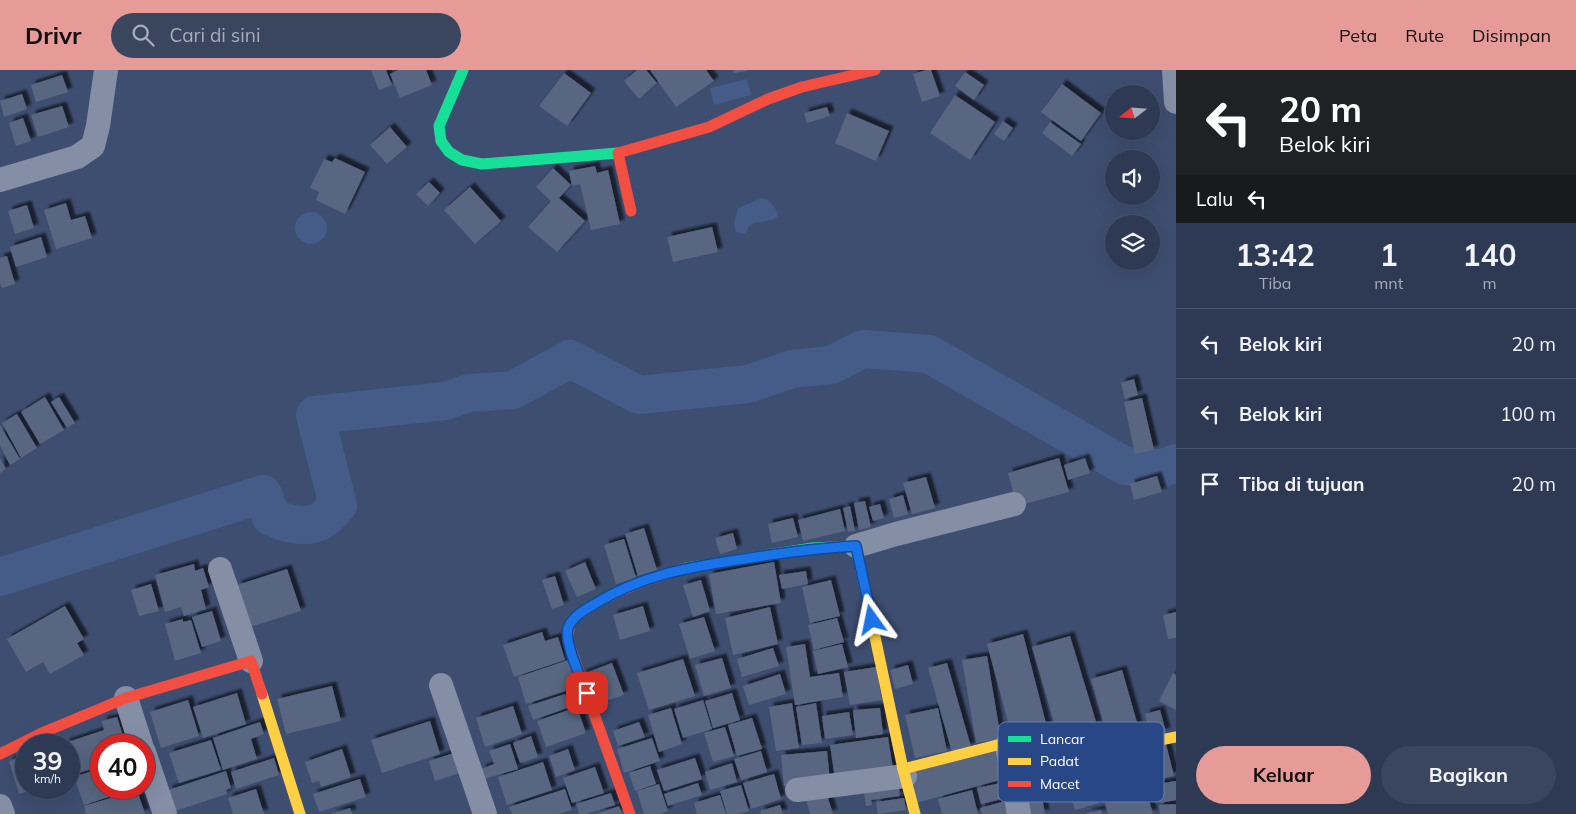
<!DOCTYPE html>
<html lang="id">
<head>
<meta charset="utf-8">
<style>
	:root { --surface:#2e3a54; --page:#3a455e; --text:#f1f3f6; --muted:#a7adb8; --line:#49546b; --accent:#e69b98 }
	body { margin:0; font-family:Mulish,sans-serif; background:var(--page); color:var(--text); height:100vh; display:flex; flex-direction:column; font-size:19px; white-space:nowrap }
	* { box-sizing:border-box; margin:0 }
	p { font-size:16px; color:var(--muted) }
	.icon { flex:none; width:28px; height:28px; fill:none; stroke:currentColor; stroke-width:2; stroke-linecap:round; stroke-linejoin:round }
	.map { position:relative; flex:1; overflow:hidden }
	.side { display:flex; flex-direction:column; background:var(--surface); width:400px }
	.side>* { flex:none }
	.top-card { background:#202124; color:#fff; overflow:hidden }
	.needle { width:32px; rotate:253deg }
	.controls { position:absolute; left:1105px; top:15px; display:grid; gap:10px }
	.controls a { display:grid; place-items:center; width:55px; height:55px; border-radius:50%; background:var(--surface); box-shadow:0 5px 20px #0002,0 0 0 1px var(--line); font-size:25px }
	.speed { position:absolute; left:15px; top:664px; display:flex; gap:10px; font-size:25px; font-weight:700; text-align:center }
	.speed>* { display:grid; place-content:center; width:65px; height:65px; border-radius:50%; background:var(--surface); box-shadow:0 5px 20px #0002,0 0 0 1px var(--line); line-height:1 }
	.speed small { font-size:12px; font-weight:400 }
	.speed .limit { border:8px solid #d22; background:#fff; color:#111 }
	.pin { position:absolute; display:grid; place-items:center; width:42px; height:42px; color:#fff; margin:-21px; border-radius:10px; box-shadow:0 2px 8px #0006 }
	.me { position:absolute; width:55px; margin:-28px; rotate:348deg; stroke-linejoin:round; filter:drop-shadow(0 0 4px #0008) }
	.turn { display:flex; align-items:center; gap:18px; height:105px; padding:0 20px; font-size:22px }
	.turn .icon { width:65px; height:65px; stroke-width:2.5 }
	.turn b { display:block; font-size:35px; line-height:42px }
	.then { display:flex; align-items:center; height:48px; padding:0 20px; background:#0003; gap:10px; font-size:19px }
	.eta { display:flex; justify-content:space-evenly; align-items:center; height:85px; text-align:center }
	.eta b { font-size:30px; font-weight:700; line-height:35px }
	.cta { display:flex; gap:10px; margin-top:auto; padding:10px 20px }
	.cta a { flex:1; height:58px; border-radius:30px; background:var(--accent); color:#111; font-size:20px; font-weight:700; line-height:58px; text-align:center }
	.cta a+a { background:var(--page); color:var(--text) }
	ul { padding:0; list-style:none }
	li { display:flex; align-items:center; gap:15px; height:70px; padding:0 20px; border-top:1px solid var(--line) }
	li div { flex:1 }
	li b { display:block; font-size:19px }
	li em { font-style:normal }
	header { display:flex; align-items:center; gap:30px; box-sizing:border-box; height:70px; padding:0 25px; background:var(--accent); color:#111 }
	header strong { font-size:24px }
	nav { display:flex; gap:28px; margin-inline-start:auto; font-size:18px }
	.search { width:350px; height:45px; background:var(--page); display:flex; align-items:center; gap:12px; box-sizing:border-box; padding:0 18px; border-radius:28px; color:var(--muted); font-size:19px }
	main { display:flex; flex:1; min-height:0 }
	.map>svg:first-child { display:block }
</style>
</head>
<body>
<header>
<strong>Drivr</strong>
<div class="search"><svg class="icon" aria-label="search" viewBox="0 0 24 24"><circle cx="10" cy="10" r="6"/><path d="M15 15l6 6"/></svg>Cari di sini</div>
<nav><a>Peta</a><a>Rute</a><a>Disimpan</a></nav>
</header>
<main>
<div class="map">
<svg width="1176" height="744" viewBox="0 0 1176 744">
	<defs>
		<filter id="shadow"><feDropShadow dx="4.5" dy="-4.5" stdDeviation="1" flood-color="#0009"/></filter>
	</defs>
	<rect width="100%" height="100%" fill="#3e4e70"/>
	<g fill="#455c88">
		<polygon points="747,9 751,25 714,35 710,18"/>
		<path d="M 762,128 L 767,129 C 796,157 758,147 749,156 C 748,157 747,162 746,164 L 736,162 L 734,153 L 738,138 Z"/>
		<circle cx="311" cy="158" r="16"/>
	</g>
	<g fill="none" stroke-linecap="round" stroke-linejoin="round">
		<path stroke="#455c88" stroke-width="38" d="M 0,507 L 263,424 L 271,447 C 287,454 308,460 324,449 C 329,445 334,439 338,435 L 315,345 L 445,331 L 469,323 L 513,320 L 570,289 L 639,325 L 748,314 L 792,299 L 831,295 L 863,279 L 929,284 L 1125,396 L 1163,398 L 1176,393"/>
	</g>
	<g fill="#586681" filter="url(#shadow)">
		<polygon points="371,0 386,0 392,15 379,20"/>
		<polygon points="398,0 426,0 432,15 400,28 390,4"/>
		<polygon points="637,0 646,0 657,13 639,29 624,11"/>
		<polygon points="650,0 706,0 714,11 676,37"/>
		<polygon points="733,0 747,0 747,1 734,3"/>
		<polygon points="926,0 931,0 940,26 922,32 913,4"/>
		<polygon points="965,2 984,15 974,30 955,16"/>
		<polygon points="564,3 591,23 567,56 539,36"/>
		<polygon points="62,5 68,22 36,32 31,15"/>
		<polygon points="1062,14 1101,43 1081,71 1041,42"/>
		<polygon points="22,24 27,39 4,47 0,31"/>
		<polygon points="955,25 995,52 970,90 930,63"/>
		<polygon points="62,36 69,57 38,67 31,45"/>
		<polygon points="827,37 830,46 807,53 804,43"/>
		<polygon points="847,43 889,61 876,91 835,73"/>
		<polygon points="23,48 31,71 16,76 9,53"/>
		<polygon points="1003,51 1013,58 1004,71 994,64"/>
		<polygon points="1050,52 1081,74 1072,86 1042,63"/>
		<polygon points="390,57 407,77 387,94 370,75"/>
		<polygon points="335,88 365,102 345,144 316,130 319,122 310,118 324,89 332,92"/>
		<polygon points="595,96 597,103 608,100 620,154 591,160 580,114 572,116 569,101"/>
		<polygon points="553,98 571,115 559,128 585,151 557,182 528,157 551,131 536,117"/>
		<polygon points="429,112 440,123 428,136 416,124"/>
		<polygon points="470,117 501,151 475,174 444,140"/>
		<polygon points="66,133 71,150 85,146 92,168 56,179 44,140"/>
		<polygon points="27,135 34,158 15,164 8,141"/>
		<polygon points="712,157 718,182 673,192 667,167"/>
		<polygon points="41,167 47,187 16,197 10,177"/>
		<polygon points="7,186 15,214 2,218 0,213 0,188"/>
		<polygon points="1134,309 1138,325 1125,329 1121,313"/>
		<polygon points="45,327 64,360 40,374 21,342"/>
		<polygon points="59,327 75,353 67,358 51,332"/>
		<polygon points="1142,328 1154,380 1135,384 1124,332"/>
		<polygon points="17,344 37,378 21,388 2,353"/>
		<polygon points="0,355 20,389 10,395 0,376"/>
		<polygon points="0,388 6,399 0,403"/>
		<polygon points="1059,388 1069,422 1017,436 1008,403"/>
		<polygon points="1085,388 1090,403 1068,410 1064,395"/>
		<polygon points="1157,406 1162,422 1134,430 1130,414"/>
		<polygon points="926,407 935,438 912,444 903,413"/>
		<polygon points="903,425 908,444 894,448 889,429"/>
		<polygon points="865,431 871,457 859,460 854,433"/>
		<polygon points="880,434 884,448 873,451 869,437"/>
		<polygon points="850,436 855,461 848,462 843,438"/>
		<polygon points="840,439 845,461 803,471 798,450"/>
		<polygon points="793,448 798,467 772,473 768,454"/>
		<polygon points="644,458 657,500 638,506 625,464"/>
		<polygon points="733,463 737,479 720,484 715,468"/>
		<polygon points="624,469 636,508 616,514 604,475"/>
		<polygon points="585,492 596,519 577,527 565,501"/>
		<polygon points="774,492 781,533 716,544 709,504"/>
		<polygon points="194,494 195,501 203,498 209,517 201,520 206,539 184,546 181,537 165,542 155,505"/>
		<polygon points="287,499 301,541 250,557 237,515"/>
		<polygon points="806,501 808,514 782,519 779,505"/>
		<polygon points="555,506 564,535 552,539 542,510"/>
		<polygon points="701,510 710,541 693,547 683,515"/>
		<polygon points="831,510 840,546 810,553 802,517"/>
		<polygon points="151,514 159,541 139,546 131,520"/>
		<polygon points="65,536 84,569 77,573 84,585 50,604 43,592 26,602 7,569"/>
		<polygon points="643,536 650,561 620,570 613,545"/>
		<polygon points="770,537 778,574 733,585 725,548"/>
		<polygon points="212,541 221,571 202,577 192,547"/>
		<polygon points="1176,542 1176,568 1168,569 1163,545"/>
		<polygon points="704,547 715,581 690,589 679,554"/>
		<polygon points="837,548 844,572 814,580 808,555"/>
		<polygon points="183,549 183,552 191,550 201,583 175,591 165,554"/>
		<polygon points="542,562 545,571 558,567 565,590 514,607 503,575"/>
		<polygon points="1023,564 1049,665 1014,674 987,574"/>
		<polygon points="1070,566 1097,655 1058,666 1032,577"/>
		<polygon points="805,574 810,607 839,603 843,627 795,635 786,577"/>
		<polygon points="842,574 848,597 818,604 813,581"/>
		<polygon points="773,578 779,596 742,607 737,589"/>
		<polygon points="987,586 1001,669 976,673 962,590"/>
		<polygon points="722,588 731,618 704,626 695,595"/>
		<polygon points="683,589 695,626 649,640 637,603"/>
		<polygon points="568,590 577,617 526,634 518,607"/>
		<polygon points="612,593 624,625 593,635 582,604"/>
		<polygon points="947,593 971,677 952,682 928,598"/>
		<polygon points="908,595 913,614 895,619 890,600"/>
		<polygon points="876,597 882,630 850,635 844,602"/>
		<polygon points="1122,600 1138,656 1107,665 1091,609"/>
		<polygon points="1173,603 1176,605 1176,640 1159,631"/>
		<polygon points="780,604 786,624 749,635 743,616"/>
		<polygon points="332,616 341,651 286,664 277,629"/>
		<polygon points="237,623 246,654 203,668 193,637"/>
		<polygon points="732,623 740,650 713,658 705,631"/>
		<polygon points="565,624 570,637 533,650 528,636"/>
		<polygon points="188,630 199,666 161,678 150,642"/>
		<polygon points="703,630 712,659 683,668 674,639"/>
		<polygon points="792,633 799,678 776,681 769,637"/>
		<polygon points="816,633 822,673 802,675 796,637"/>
		<polygon points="513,636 522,664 485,677 476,648"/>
		<polygon points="577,637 586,663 546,677 537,651"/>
		<polygon points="671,638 682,674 659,682 648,645"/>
		<polygon points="880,638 883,664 856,668 853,640"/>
		<polygon points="938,638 947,681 915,688 905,645"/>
		<polygon points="1160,640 1166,662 1150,665 1145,644"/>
		<polygon points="849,642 853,665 825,669 822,646"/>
		<polygon points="117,647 126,675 101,675 101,696 75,704 69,686 69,675 65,675 65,673 104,660 102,651"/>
		<polygon points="752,648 762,679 737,686 728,655"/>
		<polygon points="430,651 440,684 382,703 371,670"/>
		<polygon points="260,652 264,664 251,669 257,689 223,700 213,668"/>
		<polygon points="639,652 645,667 618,676 613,661"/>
		<polygon points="725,657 734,686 713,692 704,663"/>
		<polygon points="531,666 538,687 520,693 513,673"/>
		<polygon points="888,667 894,705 836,714 830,675"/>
		<polygon points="652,668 660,691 624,703 617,679"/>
		<polygon points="211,670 221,700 179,713 169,683"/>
		<polygon points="510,674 518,699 484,709 481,699 494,694 489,681"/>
		<polygon points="1166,674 1174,706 1154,710 1147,678"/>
		<polygon points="998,678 1007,708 916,733 908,703"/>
		<polygon points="1083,678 1099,733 1075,740 1059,685"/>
		<polygon points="342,679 351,707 321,717 319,711 312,713 305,692"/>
		<polygon points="568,679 575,700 556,707 549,686"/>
		<polygon points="761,681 767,702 741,710 734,689"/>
		<polygon points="827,681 830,711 784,716 781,685"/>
		<polygon points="457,682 463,702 435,711 429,691"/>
		<polygon points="26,685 26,718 37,718 19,724 9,691"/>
		<polygon points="274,688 279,705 236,719 231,702"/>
		<polygon points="695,688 702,709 664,721 657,700"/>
		<polygon points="1137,688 1153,744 1108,744 1096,700"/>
		<polygon points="543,692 552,720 507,735 498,707"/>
		<polygon points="732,693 737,712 710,720 705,702"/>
		<polygon points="650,696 656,714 635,721 629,703"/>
		<polygon points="595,697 604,723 572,733 563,708"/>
		<polygon points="101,698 101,718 136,718 84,735 74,707"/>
		<polygon points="226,701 231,718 226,720 227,724 175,741 168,720"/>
		<polygon points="774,704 781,729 751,739 743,713"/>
		<polygon points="360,709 366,727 319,742 313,724"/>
		<polygon points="898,711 900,726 871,730 872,735 866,736 863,716"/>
		<polygon points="1010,711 1014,726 981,734 977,718"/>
		<polygon points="1176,711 1176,730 1160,733 1157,714"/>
		<polygon points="698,713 702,725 668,736 664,724"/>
		<polygon points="659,714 668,741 660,744 644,744 637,721"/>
		<polygon points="741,715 749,741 738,744 727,744 720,721"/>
		<polygon points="256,719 264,744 233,744 228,728"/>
		<polygon points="565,719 572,740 558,744 512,744 509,737"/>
		<polygon points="825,719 833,744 810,744 805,725"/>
		<polygon points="137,720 145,744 86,744 84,736"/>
		<polygon points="972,720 978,744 942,744 938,729"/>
		<polygon points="1041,722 1045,744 1025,744 1022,726"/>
		<polygon points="611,723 615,735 586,744 579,744 576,734"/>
		<polygon points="720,725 726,744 697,744 694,733"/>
		<polygon points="904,728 906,740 878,744 876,732"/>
		<polygon points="1005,731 1009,744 982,744 980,738"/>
		<polygon points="1176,734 1176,744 1160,744 1159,735"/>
		<polygon points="780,735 783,744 761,744 760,741"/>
		<polygon points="619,736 622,744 596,744"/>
		<polygon points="350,738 352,744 331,744"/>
		<polygon points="1101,740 1102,744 1087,744 1087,743"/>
	</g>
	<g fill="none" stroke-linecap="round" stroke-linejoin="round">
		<g stroke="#848fa6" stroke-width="24">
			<polyline points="1174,0 1176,32"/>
			<polyline points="0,110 77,87 93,76 98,56 106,0"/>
			<polyline points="856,476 896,464 1014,434"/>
			<polyline points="220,499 251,591"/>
			<polyline points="441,615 485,744"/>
			<polyline points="126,628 141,675"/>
			<polyline points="1007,675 1019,744"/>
			<polyline points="144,682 165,744"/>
			<polyline points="797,720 905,706"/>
			<polyline points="0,736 3,744"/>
		</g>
		<g stroke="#16e098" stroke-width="11">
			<polyline points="463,0 439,56 441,71 449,82 462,90 482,94 618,83"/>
			<polyline points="686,498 812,478 856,476 871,548"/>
		</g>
		<g stroke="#ffcf43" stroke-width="11">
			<polyline points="871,548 903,699 915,744"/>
			<polyline points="262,624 300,744"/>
			<polyline points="903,699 997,675 1052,673 1081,676 1110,674 1131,676 1176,667"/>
		</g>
		<g stroke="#f24e42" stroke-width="11">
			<polyline points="631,141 618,83 709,57 768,29 802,17 875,0"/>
			<polyline points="0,684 44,662 126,628 251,591 262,624"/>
			<path d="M 630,744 L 568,571 C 568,565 568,558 571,552 C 575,546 583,542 589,538 C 619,518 652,508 686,498"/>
		</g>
	</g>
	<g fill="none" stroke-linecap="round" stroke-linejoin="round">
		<defs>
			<path id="route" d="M 587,623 C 581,608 564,573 568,558 C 572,547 583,541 593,535 C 641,505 689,497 744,489 C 781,483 818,478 856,476 L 872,550"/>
		</defs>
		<use href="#route" stroke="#114b97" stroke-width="12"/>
		<use href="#route" stroke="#1a73e8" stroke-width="9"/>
	</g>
	<rect x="998" y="652" width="166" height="80" rx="8" fill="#284786" stroke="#687eaa" stroke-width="1"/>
	<rect x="1008" y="666" width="23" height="6" fill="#16e098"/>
	<rect x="1008" y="688" width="23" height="7" fill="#ffcf43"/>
	<rect x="1008" y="711" width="23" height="6" fill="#f24e42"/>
	<g font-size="14" fill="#fff">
		<text x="1040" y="674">Lancar</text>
		<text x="1040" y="696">Padat</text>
		<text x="1040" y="719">Macet</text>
	</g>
</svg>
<div class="controls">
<a><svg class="needle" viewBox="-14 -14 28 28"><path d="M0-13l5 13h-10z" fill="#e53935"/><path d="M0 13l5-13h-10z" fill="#a7adb8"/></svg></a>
<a><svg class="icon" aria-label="sound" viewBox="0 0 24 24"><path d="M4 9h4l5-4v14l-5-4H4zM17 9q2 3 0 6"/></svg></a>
<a><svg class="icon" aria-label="layers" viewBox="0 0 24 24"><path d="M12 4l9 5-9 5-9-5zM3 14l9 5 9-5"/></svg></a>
</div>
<div class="speed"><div>39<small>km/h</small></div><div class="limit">40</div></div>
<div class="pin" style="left:587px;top:623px;background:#d93025"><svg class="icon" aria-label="arrive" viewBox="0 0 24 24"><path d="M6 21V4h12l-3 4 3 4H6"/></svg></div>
<svg class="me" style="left:872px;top:550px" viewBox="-20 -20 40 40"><path d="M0-17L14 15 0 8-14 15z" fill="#1a73e8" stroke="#fff" stroke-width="4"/></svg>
</div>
<section class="side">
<div class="top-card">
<div class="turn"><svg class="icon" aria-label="left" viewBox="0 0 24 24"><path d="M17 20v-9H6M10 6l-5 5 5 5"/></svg><div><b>20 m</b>Belok kiri</div></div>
<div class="then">Lalu<svg class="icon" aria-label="left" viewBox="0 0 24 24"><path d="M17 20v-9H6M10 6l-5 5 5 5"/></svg></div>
</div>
<div class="eta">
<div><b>13:42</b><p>Tiba</p></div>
<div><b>1</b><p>mnt</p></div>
<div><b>140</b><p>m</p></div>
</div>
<ul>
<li><svg class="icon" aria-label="left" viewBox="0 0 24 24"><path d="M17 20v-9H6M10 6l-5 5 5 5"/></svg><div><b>Belok kiri</b></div><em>20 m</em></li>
<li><svg class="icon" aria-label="left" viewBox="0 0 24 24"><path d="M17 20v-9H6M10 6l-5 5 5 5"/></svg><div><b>Belok kiri</b></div><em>100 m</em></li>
<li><svg class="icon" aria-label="arrive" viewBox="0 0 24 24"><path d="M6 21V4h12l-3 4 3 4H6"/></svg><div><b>Tiba di tujuan</b></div><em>20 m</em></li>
</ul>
<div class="cta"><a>Keluar</a><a>Bagikan</a></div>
</section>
</main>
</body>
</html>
